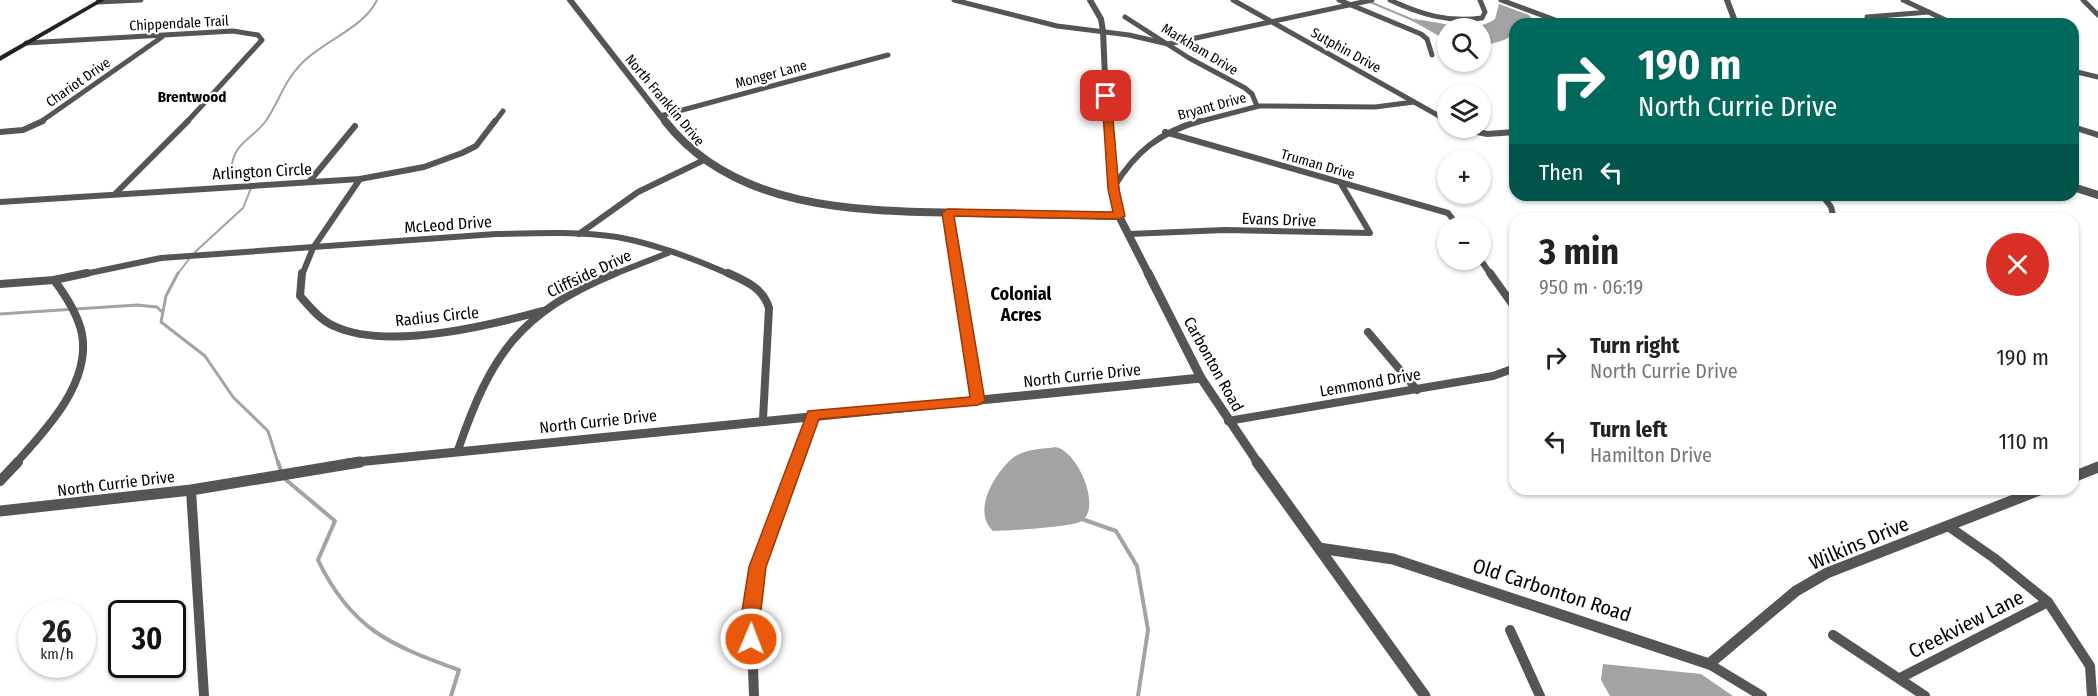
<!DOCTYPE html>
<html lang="en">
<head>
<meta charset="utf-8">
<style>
	:root { --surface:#fff; --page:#f2f2f2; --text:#222; --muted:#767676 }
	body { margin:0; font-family:"Fira Sans Condensed",sans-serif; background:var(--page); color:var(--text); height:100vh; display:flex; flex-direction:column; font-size:22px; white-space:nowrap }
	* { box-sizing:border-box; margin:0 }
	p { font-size:20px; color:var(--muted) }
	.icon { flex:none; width:33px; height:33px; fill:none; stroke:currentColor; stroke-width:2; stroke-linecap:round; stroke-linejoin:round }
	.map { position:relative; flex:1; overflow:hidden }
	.side { position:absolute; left:1509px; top:213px; width:570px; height:282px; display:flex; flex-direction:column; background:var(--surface); border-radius:18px; box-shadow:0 2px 4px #0004 }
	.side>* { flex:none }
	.banner { position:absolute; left:1509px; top:18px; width:570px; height:183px; border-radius:18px; box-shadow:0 2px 4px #0004; background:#00695c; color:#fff; overflow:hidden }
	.buttons { position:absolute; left:1437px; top:18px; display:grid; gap:12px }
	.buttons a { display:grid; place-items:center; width:54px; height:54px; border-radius:50%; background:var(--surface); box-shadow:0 2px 4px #0004; font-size:30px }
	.speed { position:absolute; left:18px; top:600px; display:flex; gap:12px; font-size:30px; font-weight:700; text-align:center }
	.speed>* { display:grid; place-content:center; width:78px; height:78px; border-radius:50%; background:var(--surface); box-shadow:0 2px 4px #0004; line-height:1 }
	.speed small { font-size:15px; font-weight:400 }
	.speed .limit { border:3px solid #111; border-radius:9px; background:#fff; color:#111 }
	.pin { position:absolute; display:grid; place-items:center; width:51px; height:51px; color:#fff; margin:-26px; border-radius:12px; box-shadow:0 3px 9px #0006 }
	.me { position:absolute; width:66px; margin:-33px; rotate:1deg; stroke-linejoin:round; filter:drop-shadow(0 0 4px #0008) }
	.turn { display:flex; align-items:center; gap:21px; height:126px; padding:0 30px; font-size:27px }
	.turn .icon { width:78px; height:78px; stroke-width:2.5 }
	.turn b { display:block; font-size:42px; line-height:51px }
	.then { display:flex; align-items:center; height:57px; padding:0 30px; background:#0003; gap:12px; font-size:22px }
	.round { display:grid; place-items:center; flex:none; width:63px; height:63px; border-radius:32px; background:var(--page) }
	.head { display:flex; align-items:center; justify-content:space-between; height:102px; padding:0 30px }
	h1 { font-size:36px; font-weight:700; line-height:45px }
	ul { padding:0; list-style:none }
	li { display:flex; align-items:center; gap:18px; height:84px; padding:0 30px }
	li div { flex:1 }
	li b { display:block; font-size:22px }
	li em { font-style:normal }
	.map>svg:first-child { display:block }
</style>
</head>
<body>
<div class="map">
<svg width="2098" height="696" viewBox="0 0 2098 696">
	<rect width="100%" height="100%" fill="#fff"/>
	<g fill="#a3a3a3">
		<path d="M 1499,4 L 1529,15 L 1533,20 L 1531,23 L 1515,24 L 1515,34 L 1504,40 L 1481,47 L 1480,28 L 1448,28 L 1447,45 L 1439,36 L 1409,19 C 1435,19 1471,36 1495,19 Z"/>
		<path d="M 1056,447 C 1077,451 1102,506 1082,521 C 1073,527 1006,531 993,531 C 971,511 996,471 1014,457 C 1026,449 1042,449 1056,447 Z"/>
		<polygon points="1603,664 1701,674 1733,696 1610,696 1601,680"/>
	</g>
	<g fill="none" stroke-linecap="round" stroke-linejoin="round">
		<g stroke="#a3a3a3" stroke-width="2">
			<polyline points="1370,2 1413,20"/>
			<path d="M 246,183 L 232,164 C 236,142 252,139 265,122 C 279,103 282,84 301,64 C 324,40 363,29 377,0"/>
			<polyline points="195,252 243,208 251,188"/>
			<polyline points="177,275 189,259"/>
		</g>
		<g stroke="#a3a3a3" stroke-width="3">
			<polyline points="178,273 166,296 161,322 205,356 233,397 268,431 278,463"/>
			<polyline points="0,314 137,305 157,307 161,311"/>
		</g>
		<g stroke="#a3a3a3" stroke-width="4">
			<polyline points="278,462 281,471"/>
			<path d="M 285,479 L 335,521 L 318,560 C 351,629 390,645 459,670 L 451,696"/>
			<polyline points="1082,519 1116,531 1137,566 1148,630 1138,696"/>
		</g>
		<g stroke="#555" stroke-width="5">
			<polyline points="954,0 1057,26 1129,35 1168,44 1372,0"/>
			<polyline points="1233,0 1448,121"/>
			<polyline points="1339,0 1421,34 1427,39 1432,55"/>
			<path d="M 1390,0 C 1420,14 1448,23 1482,18 L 1485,12 L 1480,0"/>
			<polyline points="1501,0 1566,24"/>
			<polyline points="1903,0 1954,24"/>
			<polyline points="2083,0 2098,15"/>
			<polyline points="98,2 141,0"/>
			<polyline points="1125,17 1189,58 1245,88 1252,94 1257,106"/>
			<polyline points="1867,17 1929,12"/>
			<polyline points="26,43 233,31 258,35 262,40 186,123"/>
			<polyline points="2073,71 2098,77"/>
			<polyline points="660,116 888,55"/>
			<polyline points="39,123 162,37"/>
			<polyline points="494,123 503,111"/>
			<polyline points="1194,123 1259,106 1375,107 1414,102"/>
		</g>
		<g stroke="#555" stroke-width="6">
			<polyline points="2073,127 2098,135"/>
			<polyline points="1460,128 1487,134 1515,132"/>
			<polyline points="0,132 23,130 43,121"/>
			<polyline points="1165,132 1448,213 1458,226"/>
			<polyline points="309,182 355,126"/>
			<path d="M 1114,187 C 1135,152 1160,132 1200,121"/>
			<polyline points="115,194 188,121"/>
			<polyline points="1822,195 1831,207 1834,219"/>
			<polyline points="0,202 360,179 424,167 462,153 476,146 495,121"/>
			<polyline points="948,213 958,275"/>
			<polyline points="579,234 638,192 702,161"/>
			<polyline points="1129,234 1225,230 1370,233 1340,182"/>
			<polyline points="1480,259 1491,275"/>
			<path d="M 80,275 L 161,258 L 496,234 C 536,233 577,231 617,237 C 656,244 695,259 731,275"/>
			<polyline points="302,275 313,248 360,179"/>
			<polyline points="612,275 668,253"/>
		</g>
		<g stroke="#555" stroke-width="8">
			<path d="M 302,273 L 300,296 C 310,307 320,320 334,326 C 387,351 488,326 542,311"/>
			<path d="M 728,273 C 746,281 763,288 769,308 L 763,419"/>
			<polyline points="958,273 978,401"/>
			<polyline points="1490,273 1515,308"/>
			<polyline points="0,284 54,280 87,273"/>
			<polyline points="1368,332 1417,390"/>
			<polyline points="1228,421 1493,376 1515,368"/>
			<path d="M 458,450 C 491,354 519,313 615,273"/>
			<path d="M 16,463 C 46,430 91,383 82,334 C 78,314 66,296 54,280"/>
			<polyline points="796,463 813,415"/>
		</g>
		<g stroke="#555" stroke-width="10">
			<polyline points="0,481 18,462"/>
			<polyline points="191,490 204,696"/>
			<polyline points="1948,526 1994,558 2048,602 2090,666 2092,696"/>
			<polyline points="1510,630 1540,696"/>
			<polyline points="1833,635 1925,696"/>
			<polyline points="1709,664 1762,696"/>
			<polyline points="1900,678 2048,602"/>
			<polyline points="754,696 751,611 758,567 796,462"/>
		</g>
		<g stroke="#555" stroke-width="6">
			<polyline points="570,0 666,123"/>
			<polyline points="1090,0 1101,19 1103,31 1107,123"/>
			<polyline points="1727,0 1736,24"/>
		</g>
		<g stroke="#555" stroke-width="8">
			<path d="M 665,121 C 735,211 860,211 964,213 C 1015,214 1067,215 1119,216"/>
			<polyline points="1107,121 1119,216 1149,275"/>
			<polyline points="2073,187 2098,195"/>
		</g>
		<g stroke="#555" stroke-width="9">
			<polyline points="1148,273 1201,378 1258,463"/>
			<polyline points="347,463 1201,378"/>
		</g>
		<g stroke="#555" stroke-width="11">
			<polyline points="1257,462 1425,696"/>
			<polyline points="2073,477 2098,467"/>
			<polyline points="0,511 191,490 360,462"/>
			<polyline points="1319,548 1393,559 1709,664 1796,591 1827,573 2042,489"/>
		</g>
		<polygon fill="#222" fill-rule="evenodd" points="98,0 105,0 0,61 0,56"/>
	</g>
	<polygon fill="#ea580c" stroke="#983908" stroke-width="1.5" points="1106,93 1111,96 1119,189 1125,216 1119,219 954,216 985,401 978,405 819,419 766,567 757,644 751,646 744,644 742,639 742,611 749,567 808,411 970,397 942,213 948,209 1113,212 1108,189 1102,96"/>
	<g text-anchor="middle" stroke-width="4.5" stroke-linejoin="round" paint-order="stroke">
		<g font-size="14" fill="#000" stroke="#fff">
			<text transform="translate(179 23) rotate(-3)" y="5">Chippendale Trail</text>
			<text transform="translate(1200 49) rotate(31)" y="5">Markham Drive</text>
			<text transform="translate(1346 50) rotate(29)" y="5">Sutphin Drive</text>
			<text transform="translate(771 74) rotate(-15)" y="5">Monger Lane</text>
			<text transform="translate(78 82) rotate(-35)" y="5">Chariot Drive</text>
			<text transform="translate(665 100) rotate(50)" y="5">North Franklin Drive</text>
			<text transform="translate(1212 106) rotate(-15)" y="5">Bryant Drive</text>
			<text transform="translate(1318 164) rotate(16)" y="5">Truman Drive</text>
		</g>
		<g font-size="15" font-weight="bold" fill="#000" stroke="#fff">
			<text x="192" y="102">Brentwood</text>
		</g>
		<g font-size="16" fill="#000" stroke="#fff">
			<text transform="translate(262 171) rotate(-3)" y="6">Arlington Circle</text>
			<text transform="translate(1279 219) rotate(2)" y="6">Evans Drive</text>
			<text transform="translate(448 224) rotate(-4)" y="6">McLeod Drive</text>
			<text transform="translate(589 273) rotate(-25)" y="6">Cliffside Drive</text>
			<text transform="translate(437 316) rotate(-6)" y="6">Radius Circle</text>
			<text transform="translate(1214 364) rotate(61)" y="6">Carbonton Road</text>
			<text transform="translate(1082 375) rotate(-6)" y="6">North Currie Drive</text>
			<text transform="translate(1370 382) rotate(-10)" y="6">Lemmond Drive</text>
			<text transform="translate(598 421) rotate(-6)" y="6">North Currie Drive</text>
			<text transform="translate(116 483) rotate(-7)" y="6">North Currie Drive</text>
		</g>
		<g font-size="18" font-weight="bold" fill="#000" stroke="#fff">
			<text x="1021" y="300">Colonial<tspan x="1021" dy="21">Acres</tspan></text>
		</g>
		<g font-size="20" fill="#000" stroke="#fff">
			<text transform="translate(1859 543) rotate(-23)" y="7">Wilkins Drive</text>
			<text transform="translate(1552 590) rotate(18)" y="7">Old Carbonton Road</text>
			<text transform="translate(1966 624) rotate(-27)" y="7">Creekview Lane</text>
		</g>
	</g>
</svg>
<div class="buttons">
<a><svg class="icon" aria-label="search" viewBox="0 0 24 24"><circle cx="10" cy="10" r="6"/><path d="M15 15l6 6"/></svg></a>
<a><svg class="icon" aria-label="layers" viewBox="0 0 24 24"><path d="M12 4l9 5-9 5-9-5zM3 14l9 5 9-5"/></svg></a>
<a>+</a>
<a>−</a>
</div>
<div class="speed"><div>26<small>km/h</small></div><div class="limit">30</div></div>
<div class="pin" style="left:1106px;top:96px;background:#d93025"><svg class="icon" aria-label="arrive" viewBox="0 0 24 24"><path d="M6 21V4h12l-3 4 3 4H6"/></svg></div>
<svg class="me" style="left:751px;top:639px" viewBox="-20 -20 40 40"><circle r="17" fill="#ea580c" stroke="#fff" stroke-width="3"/><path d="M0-11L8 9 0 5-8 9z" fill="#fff"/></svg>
<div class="banner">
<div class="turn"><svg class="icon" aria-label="right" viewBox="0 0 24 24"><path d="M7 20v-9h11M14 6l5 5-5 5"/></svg><div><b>190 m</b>North Currie Drive</div></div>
<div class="then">Then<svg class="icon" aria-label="left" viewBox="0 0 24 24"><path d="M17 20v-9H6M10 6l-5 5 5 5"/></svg></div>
</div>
<section class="side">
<div class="head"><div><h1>3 min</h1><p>950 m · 06:19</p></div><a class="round" style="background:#d93025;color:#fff"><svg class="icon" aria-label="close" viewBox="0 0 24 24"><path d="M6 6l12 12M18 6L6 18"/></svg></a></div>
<ul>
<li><svg class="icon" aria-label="right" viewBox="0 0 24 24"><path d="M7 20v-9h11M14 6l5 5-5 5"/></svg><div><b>Turn right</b><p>North Currie Drive</p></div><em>190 m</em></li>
<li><svg class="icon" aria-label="left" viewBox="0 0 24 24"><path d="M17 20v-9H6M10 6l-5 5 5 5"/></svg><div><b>Turn left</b><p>Hamilton Drive</p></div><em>110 m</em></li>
</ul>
</section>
</div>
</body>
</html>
